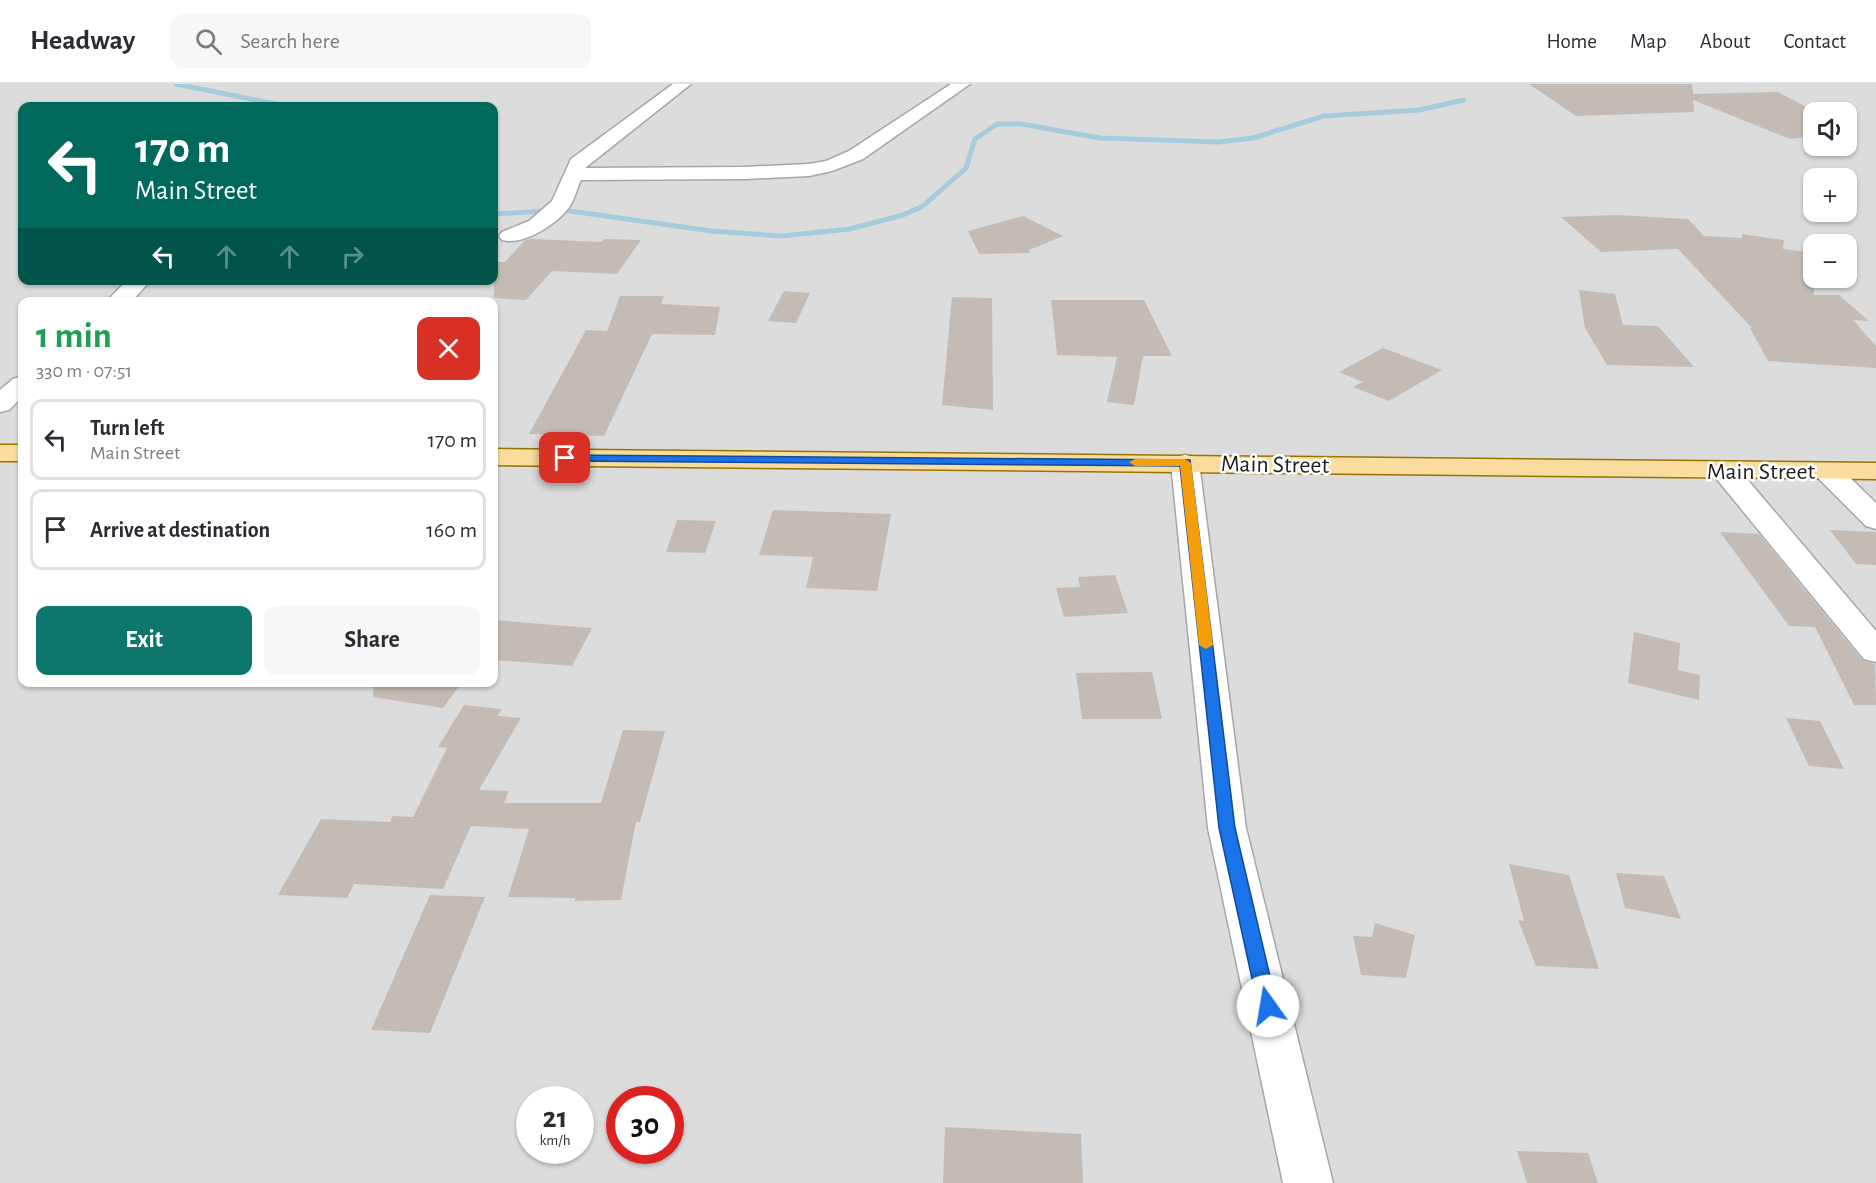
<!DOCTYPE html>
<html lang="en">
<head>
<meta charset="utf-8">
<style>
	:root { --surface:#fff; --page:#f7f7f7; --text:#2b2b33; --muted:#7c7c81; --line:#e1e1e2; --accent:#0f766e }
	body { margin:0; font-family:"Alegreya Sans",sans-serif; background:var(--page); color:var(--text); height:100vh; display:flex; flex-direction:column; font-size:22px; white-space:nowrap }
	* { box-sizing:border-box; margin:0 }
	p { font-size:20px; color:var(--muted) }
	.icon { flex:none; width:33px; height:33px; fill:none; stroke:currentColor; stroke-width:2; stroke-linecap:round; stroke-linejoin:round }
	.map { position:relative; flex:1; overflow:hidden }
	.drawer { position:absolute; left:18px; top:213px; width:480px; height:390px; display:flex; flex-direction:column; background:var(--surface); border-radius:12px; box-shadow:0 2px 4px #0004 }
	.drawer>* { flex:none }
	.banner { position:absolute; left:18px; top:18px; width:480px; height:183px; border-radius:12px; box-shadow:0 2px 4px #0004; background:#00695c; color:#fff; overflow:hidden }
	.fabs { position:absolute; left:1803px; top:18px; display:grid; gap:12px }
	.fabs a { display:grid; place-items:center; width:54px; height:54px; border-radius:12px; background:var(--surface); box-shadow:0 2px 4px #0004; font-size:30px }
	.speed { position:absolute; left:516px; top:1002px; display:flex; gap:12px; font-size:30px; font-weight:700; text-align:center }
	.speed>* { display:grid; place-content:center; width:78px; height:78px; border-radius:50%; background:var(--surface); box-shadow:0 2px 4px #0004; line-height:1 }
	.speed small { font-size:15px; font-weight:400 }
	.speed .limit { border:9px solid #d22; background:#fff; color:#111 }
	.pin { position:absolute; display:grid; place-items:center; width:51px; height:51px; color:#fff; margin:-26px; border-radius:12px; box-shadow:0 3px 9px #0006 }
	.me { position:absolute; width:66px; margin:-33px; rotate:347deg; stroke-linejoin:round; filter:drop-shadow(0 0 4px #0008) }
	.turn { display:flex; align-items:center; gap:21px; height:126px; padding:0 18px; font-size:27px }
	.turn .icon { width:78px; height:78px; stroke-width:2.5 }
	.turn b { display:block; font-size:42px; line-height:51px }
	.lanes { display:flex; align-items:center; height:57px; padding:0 18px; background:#0003; justify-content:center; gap:30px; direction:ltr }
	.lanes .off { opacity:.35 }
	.round { display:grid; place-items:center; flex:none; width:63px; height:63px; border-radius:12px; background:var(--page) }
	.overview { display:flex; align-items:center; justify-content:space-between; height:102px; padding:0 18px }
	h1 { font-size:36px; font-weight:700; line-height:45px; color:#1e9e55 }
	.cta { display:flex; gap:12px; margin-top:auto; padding:12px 18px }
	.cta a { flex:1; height:69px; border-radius:12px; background:var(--accent); color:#fff; font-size:24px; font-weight:700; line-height:69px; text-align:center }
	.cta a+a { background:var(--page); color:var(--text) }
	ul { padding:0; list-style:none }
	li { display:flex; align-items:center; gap:18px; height:81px; margin:0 12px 9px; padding:0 6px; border:3px solid var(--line); border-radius:12px }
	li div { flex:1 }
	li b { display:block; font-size:22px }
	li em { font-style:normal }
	header { display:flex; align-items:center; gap:36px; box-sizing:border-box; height:84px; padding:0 30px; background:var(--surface); border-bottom:2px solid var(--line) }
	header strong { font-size:28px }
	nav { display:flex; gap:33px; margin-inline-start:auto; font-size:21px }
	.search { width:420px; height:54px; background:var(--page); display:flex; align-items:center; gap:15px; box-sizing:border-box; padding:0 21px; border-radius:12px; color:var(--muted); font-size:22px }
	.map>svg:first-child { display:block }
</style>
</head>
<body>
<header>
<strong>Headway</strong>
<div class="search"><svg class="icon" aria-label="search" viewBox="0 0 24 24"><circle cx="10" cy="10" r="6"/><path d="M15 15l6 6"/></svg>Search here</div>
<nav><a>Home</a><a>Map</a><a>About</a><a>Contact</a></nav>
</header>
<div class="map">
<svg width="1876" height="1099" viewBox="0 0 1876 1099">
	<rect width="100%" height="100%" fill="#efede5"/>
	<path fill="#dddcdc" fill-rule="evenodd" d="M 0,0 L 1876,0 L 1876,1099 L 0,1099 ZM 22,22 L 494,22 L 494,196 L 22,196 ZM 1814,28 L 1846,28 L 1846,62 L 1814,62 ZM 1814,94 L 1846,94 L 1846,128 L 1814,128 ZM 1814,160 L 1846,160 L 1846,194 L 1814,194 ZM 22,218 L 494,218 L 494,598 L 22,598 ZM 530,1016 L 580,1016 L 580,1066 L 530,1066 ZM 620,1016 L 670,1016 L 670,1066 L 620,1066 Z"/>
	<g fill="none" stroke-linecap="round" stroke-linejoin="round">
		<g stroke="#a6cbdc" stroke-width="5">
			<polyline points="176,0 286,22"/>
			<polyline points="494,130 563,126 711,147 781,152 850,145 903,131 923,122 966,84 975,55 997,40 1021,40 1100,54 1218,58 1253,54 1324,32 1419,26 1464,16"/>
		</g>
	</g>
	<g fill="#c4bcb4">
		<polygon points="1529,0 1692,0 1693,10 1778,8 1814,27 1814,52 1790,55 1693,16 1694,28 1576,32"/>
		<polygon points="1616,131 1688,135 1704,152 1742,154 1742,150 1784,156 1783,165 1814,169 1814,211 1839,211 1869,237 1853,236 1876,262 1876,284 1768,277 1750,244 1752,244 1678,165 1601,168 1561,133"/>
		<polygon points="1023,132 1063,152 1029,166 1030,169 979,170 968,147"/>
		<polygon points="530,155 602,158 604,155 641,156 617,190 552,187 526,216 494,214 494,178 505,178 524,157"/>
		<polygon points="1579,206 1615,210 1623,241 1658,242 1694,283 1607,281 1585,244"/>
		<polygon points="784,207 810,209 796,239 768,237"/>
		<polygon points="620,212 664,212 661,220 720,223 715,251 652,250 604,352 529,350 586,246 607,247"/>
		<polygon points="952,213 992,214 993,326 942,321"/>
		<polygon points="1051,216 1144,216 1172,272 1143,272 1134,321 1107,318 1117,273 1057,271"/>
		<polygon points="1383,264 1442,286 1389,317 1353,303 1363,298 1339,288"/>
		<polygon points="773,426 891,430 877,507 806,504 813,473 759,471"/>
		<polygon points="677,436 716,437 705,469 666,468"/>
		<polygon points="1830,446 1876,448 1876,481 1856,480"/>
		<polygon points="1720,448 1759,450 1862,576 1875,580 1876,621 1854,621 1815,543 1789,542"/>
		<polygon points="1115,491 1128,529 1064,533 1056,504 1080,503 1078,493"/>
		<polygon points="494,536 592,544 572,582 494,576"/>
		<polygon points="1634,548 1680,559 1678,586 1700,591 1699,616 1628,599"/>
		<polygon points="1152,588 1162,635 1082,635 1076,589"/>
		<polygon points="374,598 462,598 443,624 373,613"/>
		<polygon points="464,621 502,625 497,632 521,634 479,706 509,707 504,719 601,719 623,646 665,647 640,738 636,738 621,816 575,817 575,814 508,813 529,745 471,742 443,805 354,800 347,814 278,811 321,735 390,738 392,732 413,733 447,664 438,663"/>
		<polygon points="1786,634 1820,637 1844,685 1809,682"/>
		<polygon points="1509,780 1569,791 1599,885 1536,882 1518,836 1524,837"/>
		<polygon points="1616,789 1664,792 1681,835 1625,824"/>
		<polygon points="430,811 485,813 430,949 371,946"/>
		<polygon points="1375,839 1415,851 1406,894 1361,891 1353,852 1372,853"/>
		<polygon points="945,1043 1081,1050 1083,1099 943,1099"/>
		<polygon points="1517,1067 1588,1069 1598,1099 1527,1099"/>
	</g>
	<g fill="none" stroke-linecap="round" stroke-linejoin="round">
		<defs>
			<g id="minor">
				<path d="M 673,0 L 691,0 L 585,84 L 744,83 L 809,80 L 826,77 L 849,67 L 951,0 L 970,0 L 863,75 L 832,87 L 809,92 L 744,95 L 581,96 C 577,104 575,114 570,122 C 558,140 523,162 502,156 L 499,152 L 502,148 L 529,137 L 552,117 L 571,75 Z"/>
				<polygon points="127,196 151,196 131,218 106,218"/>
				<polygon points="22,292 22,313 9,326 0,328 0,306 13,295"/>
				<polygon points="1185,371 1195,373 1199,379 1246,744 1333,1099 1283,1099 1208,744 1171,379 1175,373"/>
				<polygon points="1725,379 1735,381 1876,547 1876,578 1864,575 1715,393 1711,387 1715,381"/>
				<polygon points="1827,379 1837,381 1876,419 1876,445 1866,442 1817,393 1813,387 1817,381"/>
			</g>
			<g id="major">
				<rect x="0" y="361" width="22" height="16"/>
				<polygon points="494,365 1876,379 1876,395 494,381"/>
			</g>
		</defs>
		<use href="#minor" stroke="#a6a6a6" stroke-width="3"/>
		<use href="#major" stroke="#977502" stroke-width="3"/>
		<use href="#minor" fill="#fff" fill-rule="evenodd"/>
		<use href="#major" fill="#fbdc9f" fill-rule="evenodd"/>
	</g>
	<polygon fill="#1a73e8" stroke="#114b97" stroke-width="1.5" points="561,371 1190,376 1235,744 1277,922 1274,927 1268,929 1261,927 1258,922 1219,744 1180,382 565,377 559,374"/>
	<polygon fill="#f59e0b" points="1185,375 1191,379 1213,561 1206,565 1199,561 1180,382 1135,382 1129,378 1135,375"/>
	<g text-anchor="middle" stroke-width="5" stroke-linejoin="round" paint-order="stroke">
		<g font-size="24" fill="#1f1f1f" stroke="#fff">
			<text transform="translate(1275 380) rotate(1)" y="8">Main Street</text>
			<text x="1761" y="395">Main Street</text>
		</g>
	</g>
</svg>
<div class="fabs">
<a><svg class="icon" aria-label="sound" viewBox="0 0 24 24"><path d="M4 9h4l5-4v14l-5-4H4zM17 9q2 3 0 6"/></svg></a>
<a>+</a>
<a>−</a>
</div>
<div class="speed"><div>21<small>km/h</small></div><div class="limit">30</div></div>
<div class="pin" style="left:565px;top:374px;background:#d93025"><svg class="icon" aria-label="arrive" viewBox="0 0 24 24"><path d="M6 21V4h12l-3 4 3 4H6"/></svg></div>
<svg class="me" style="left:1268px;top:922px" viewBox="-20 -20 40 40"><circle r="19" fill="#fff"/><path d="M0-13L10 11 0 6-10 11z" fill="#1a73e8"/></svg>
<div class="banner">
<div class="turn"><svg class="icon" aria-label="left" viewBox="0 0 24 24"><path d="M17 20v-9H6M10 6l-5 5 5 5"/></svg><div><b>170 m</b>Main Street</div></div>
<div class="lanes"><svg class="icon" aria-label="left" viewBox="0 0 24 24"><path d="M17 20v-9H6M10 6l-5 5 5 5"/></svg><svg class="icon off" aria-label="ahead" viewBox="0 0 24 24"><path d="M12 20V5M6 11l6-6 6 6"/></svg><svg class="icon off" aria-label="ahead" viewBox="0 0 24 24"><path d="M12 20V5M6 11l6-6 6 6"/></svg><svg class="icon off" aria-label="right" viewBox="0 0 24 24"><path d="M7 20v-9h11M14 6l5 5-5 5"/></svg></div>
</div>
<section class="drawer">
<div class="overview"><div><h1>1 min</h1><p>330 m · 07:51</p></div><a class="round" style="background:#d93025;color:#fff"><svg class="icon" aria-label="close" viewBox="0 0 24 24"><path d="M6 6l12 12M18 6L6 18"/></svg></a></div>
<ul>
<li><svg class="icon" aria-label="left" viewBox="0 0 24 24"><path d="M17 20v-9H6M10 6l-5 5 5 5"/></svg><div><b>Turn left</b><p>Main Street</p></div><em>170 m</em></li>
<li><svg class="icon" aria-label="arrive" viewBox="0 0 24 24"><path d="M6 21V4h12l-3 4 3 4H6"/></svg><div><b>Arrive at destination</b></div><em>160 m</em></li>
</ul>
<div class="cta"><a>Exit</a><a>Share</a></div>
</section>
</div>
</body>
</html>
